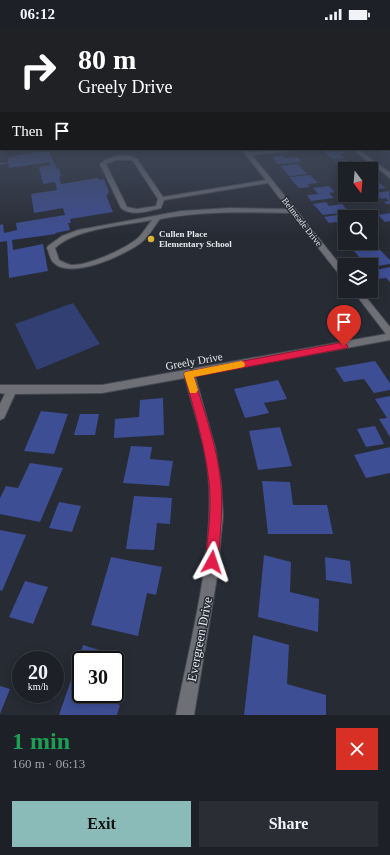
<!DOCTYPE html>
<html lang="en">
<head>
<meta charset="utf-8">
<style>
	:root { --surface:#1d2027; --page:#2a2d33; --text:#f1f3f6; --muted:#a0a3a7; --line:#3b3e44; --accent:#8bbbb9 }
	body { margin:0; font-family:Georgia,serif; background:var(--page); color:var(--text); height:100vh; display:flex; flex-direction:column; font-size:15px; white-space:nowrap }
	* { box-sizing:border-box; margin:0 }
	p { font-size:13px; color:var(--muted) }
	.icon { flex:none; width:22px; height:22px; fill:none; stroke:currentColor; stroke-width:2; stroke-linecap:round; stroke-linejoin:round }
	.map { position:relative; height:687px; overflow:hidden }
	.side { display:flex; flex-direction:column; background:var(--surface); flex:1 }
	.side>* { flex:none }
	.guide { position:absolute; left:0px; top:0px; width:390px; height:122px; box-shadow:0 2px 10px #0003,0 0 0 1px var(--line); background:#202124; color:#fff; overflow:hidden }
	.needle { width:26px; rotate:164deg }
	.controls { position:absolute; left:338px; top:134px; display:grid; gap:8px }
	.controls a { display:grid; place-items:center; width:40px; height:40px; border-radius:0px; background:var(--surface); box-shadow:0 2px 10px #0003,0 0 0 1px var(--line); font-size:20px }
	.speed { position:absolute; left:12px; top:623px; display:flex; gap:8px; font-size:20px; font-weight:700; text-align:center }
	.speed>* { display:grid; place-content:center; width:52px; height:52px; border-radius:50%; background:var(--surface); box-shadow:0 2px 10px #0003,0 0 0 1px var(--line); line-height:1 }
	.speed small { font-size:10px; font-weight:400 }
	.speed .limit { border:2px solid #111; border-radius:6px; background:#fff; color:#111 }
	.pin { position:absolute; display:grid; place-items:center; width:34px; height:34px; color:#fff; margin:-41px -17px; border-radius:50% 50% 50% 0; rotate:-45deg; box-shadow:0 0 4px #0007 }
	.pin .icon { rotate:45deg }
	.me { position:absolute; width:44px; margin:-22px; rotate:5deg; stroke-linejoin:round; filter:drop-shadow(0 0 3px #0008) }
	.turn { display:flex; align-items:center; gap:14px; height:84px; padding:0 12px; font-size:18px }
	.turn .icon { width:52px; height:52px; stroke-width:2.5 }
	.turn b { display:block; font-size:28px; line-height:34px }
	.then { display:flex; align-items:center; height:38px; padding:0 12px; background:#0003; gap:8px; font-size:15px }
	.round { display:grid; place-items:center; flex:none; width:42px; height:42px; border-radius:0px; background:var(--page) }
	.head { display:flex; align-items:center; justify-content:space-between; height:68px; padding:0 12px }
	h1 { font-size:24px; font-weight:800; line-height:30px; color:#1e9e55 }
	.cta { display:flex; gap:8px; margin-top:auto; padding:8px 12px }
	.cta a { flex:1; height:46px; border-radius:0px; background:var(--accent); color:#111; font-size:16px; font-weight:800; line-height:46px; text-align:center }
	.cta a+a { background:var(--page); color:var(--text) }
	.status { display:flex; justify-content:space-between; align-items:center; height:28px; padding:0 20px; background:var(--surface); direction:ltr }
	.status svg { height:11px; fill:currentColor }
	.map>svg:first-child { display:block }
</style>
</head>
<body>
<div class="status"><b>06:12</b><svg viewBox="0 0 49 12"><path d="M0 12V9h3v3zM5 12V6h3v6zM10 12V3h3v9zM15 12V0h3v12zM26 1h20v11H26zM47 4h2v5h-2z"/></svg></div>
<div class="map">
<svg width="390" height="687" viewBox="0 0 390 687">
	<rect width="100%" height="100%" fill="#272b34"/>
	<polygon fill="#323f73" points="73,275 100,316 37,342 15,296"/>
	<g fill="#3e4e94">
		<polygon points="340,121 345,125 339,126 344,130 332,131 323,123"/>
		<polygon points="375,121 390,121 390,124 381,125"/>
		<polygon points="37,124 49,124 57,141 59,140 61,148 59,149 61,156 98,150 99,152 104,151 109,164 108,165 108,167 106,167 113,184 70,191 71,195 68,195 70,202 55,205 56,206 12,212 13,222 43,216 48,243 9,250 7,213 0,214 0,197 3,196 4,205 17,202 16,195 65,187 63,180 34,185 31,166 57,162 55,154 43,156 39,139 51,137 50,134 9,140 8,135 0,137 0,135 8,134 8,129"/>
		<polygon points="283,127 285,130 297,129 302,134 278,136 272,129"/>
		<polygon points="346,132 349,135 354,134 361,140 344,142 334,133"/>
		<polygon points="298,136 307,146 289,148 280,138"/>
		<polygon points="310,147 318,155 307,156 310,159 299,160 289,149"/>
		<polygon points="376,152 386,160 371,162 371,153"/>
		<polygon points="329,158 335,164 329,165 334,170 311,173 307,167 318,166 313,160"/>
		<polygon points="389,163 390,176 387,176 384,174 389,173 386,170 381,171 375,165"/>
		<polygon points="326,174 329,178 342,176 349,184 323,187 313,176"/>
		<polygon points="351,185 355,189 345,189 345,201 343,201 336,194 329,195 324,189"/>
		<polygon points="390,185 390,193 385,194 378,187"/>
		<polygon points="347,215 368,215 371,218 352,221"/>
		<polygon points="378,220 390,232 390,236 371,239 371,237 366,237 354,223"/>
		<polygon points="390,239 390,254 386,250 378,251 371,243"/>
		<polygon points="375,333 390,355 390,362 374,365 364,351 344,354 335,340"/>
		<polygon points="278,352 287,371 264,375 269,385 245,390 234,361"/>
		<polygon points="390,368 390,409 379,391 387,390 375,371"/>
		<polygon points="163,370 164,407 114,410 115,391 139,389 140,372"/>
		<polygon points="41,383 68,386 54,426 24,423"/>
		<polygon points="80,386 99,386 95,407 74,407"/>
		<polygon points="375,398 384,416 366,419 357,401"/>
		<polygon points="280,399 292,438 258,442 249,403"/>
		<polygon points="131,418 152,419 150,431 173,433 169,458 123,455"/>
		<polygon points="390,419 390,445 366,450 354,427"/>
		<polygon points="30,435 63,440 40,494 0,486 0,470 6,458 18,460"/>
		<polygon points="262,453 290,454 293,477 327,477 333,506 268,506"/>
		<polygon points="134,468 172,470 170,496 157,495 154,522 126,521"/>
		<polygon points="59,474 81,478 72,504 49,500"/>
		<polygon points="0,502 26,507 2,563 0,562"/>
		<polygon points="264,527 291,534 290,564 319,571 318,604 258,589"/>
		<polygon points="111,529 162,539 156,567 147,565 138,608 91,597"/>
		<polygon points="325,529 350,533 352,556 326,552"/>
		<polygon points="25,553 48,559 33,596 9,589"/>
		<polygon points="253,607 289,617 287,656 326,667 326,687 244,687"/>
		<polygon points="83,617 118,628 115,638 115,632 81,632 81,666 108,666 106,672 120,677 117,687 59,687"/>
		<polygon points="0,658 10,661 0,686"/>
	</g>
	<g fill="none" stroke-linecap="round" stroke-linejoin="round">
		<defs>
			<g id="minor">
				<path d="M 241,121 L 247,121 L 249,124 L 298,121 L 295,123 L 252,127 L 345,243 L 345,250 L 342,250 L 291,185 C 247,184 203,183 160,191 C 154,198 150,207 143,213 C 128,226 70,253 53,234 C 50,231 49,224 47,220 L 48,218 L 62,208 L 78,202 L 181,183 L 229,180 L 288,181 L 268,155 L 164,172 L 161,180 C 149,183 132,189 121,180 L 100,136 C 108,128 127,124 137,131 L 163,169 L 266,152 ZM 116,132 L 131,132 L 133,133 L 158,171 L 156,178 L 137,181 L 127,179 L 106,136 ZM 152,192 C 147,198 143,205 138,210 C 125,221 88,238 71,237 C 67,236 63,234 59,232 L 55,220 C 76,200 123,198 152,192 Z"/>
				<polygon points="352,121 358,121 390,145 390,150"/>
				<path d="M 353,263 L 361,263 L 390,299 L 390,312 L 195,348 L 215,419 L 221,455 L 223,488 L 217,549 L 194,687 L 176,687 C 190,614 213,530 209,456 C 207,420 194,385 185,350 L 102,365 L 15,366 L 4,390 L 0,392 L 0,376 L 5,366 L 0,365 L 0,357 L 102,357 L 386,306 Z"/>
			</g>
		</defs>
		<use href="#minor" stroke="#454952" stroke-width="2"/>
		<use href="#minor" fill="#6f7076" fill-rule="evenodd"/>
	</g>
	<linearGradient id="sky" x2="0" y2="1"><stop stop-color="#15181d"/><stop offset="0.54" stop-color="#414a5c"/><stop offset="1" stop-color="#414a5c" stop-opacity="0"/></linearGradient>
	<rect width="390" height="209" fill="url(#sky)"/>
	<path fill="#e11d48" stroke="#92132f" d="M 344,314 L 348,318 L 347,320 L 194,349 C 204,384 218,420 221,457 C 223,483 220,508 218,534 L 216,538 L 212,540 L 207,538 L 205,534 C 208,507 212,481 209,454 C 205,417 194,382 184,346 L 185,344 Z"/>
	<polygon fill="#f59e0b" points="241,333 244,334 245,337 244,339 194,349 198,362 196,365 190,365 184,346 185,344"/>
	<circle fill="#dab334" stroke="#272b34" stroke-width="1.5" cx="151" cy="211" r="4"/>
	<g text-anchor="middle" stroke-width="3" stroke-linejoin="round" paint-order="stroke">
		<g font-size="9" fill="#e4e7ed" stroke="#272b34">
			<text transform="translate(302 194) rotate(52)" y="3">Belmeade Drive</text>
		</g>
		<g font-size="9" font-weight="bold" fill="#e4e7ed" stroke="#272b34" text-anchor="start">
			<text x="159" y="209">Cullen Place<tspan x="159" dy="10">Elementary School</tspan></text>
		</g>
		<g font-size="11" fill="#e4e7ed" stroke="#272b34">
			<text transform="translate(194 333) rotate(-10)" y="4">Greely Drive</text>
		</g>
		<g font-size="13" fill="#e4e7ed" stroke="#272b34">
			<text transform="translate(199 611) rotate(-79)" y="5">Evergreen Drive</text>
		</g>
	</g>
</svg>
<div class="controls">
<a><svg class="needle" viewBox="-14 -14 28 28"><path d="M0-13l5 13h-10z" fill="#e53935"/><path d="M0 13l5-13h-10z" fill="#a0a3a7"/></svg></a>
<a><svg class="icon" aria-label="search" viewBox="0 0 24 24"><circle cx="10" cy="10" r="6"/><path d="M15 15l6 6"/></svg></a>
<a><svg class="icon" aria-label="layers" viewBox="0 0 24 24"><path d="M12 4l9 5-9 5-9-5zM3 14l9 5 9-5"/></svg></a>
</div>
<div class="speed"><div>20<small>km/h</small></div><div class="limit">30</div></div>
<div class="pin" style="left:344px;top:318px;background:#d93025"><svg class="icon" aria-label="arrive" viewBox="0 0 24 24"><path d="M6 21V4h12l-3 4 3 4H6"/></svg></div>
<svg class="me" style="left:212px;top:534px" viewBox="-20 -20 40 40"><path d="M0-17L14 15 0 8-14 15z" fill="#e11d48" stroke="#fff" stroke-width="4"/></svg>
<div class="guide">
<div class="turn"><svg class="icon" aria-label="right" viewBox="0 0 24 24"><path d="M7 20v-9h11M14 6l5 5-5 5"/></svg><div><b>80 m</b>Greely Drive</div></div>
<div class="then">Then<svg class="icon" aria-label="arrive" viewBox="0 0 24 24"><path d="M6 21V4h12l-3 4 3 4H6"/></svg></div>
</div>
</div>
<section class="side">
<div class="head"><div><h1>1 min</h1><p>160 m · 06:13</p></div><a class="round" style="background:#d93025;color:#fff"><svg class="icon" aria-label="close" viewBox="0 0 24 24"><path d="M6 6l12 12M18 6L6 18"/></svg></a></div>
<div class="cta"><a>Exit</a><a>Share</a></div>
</section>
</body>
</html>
